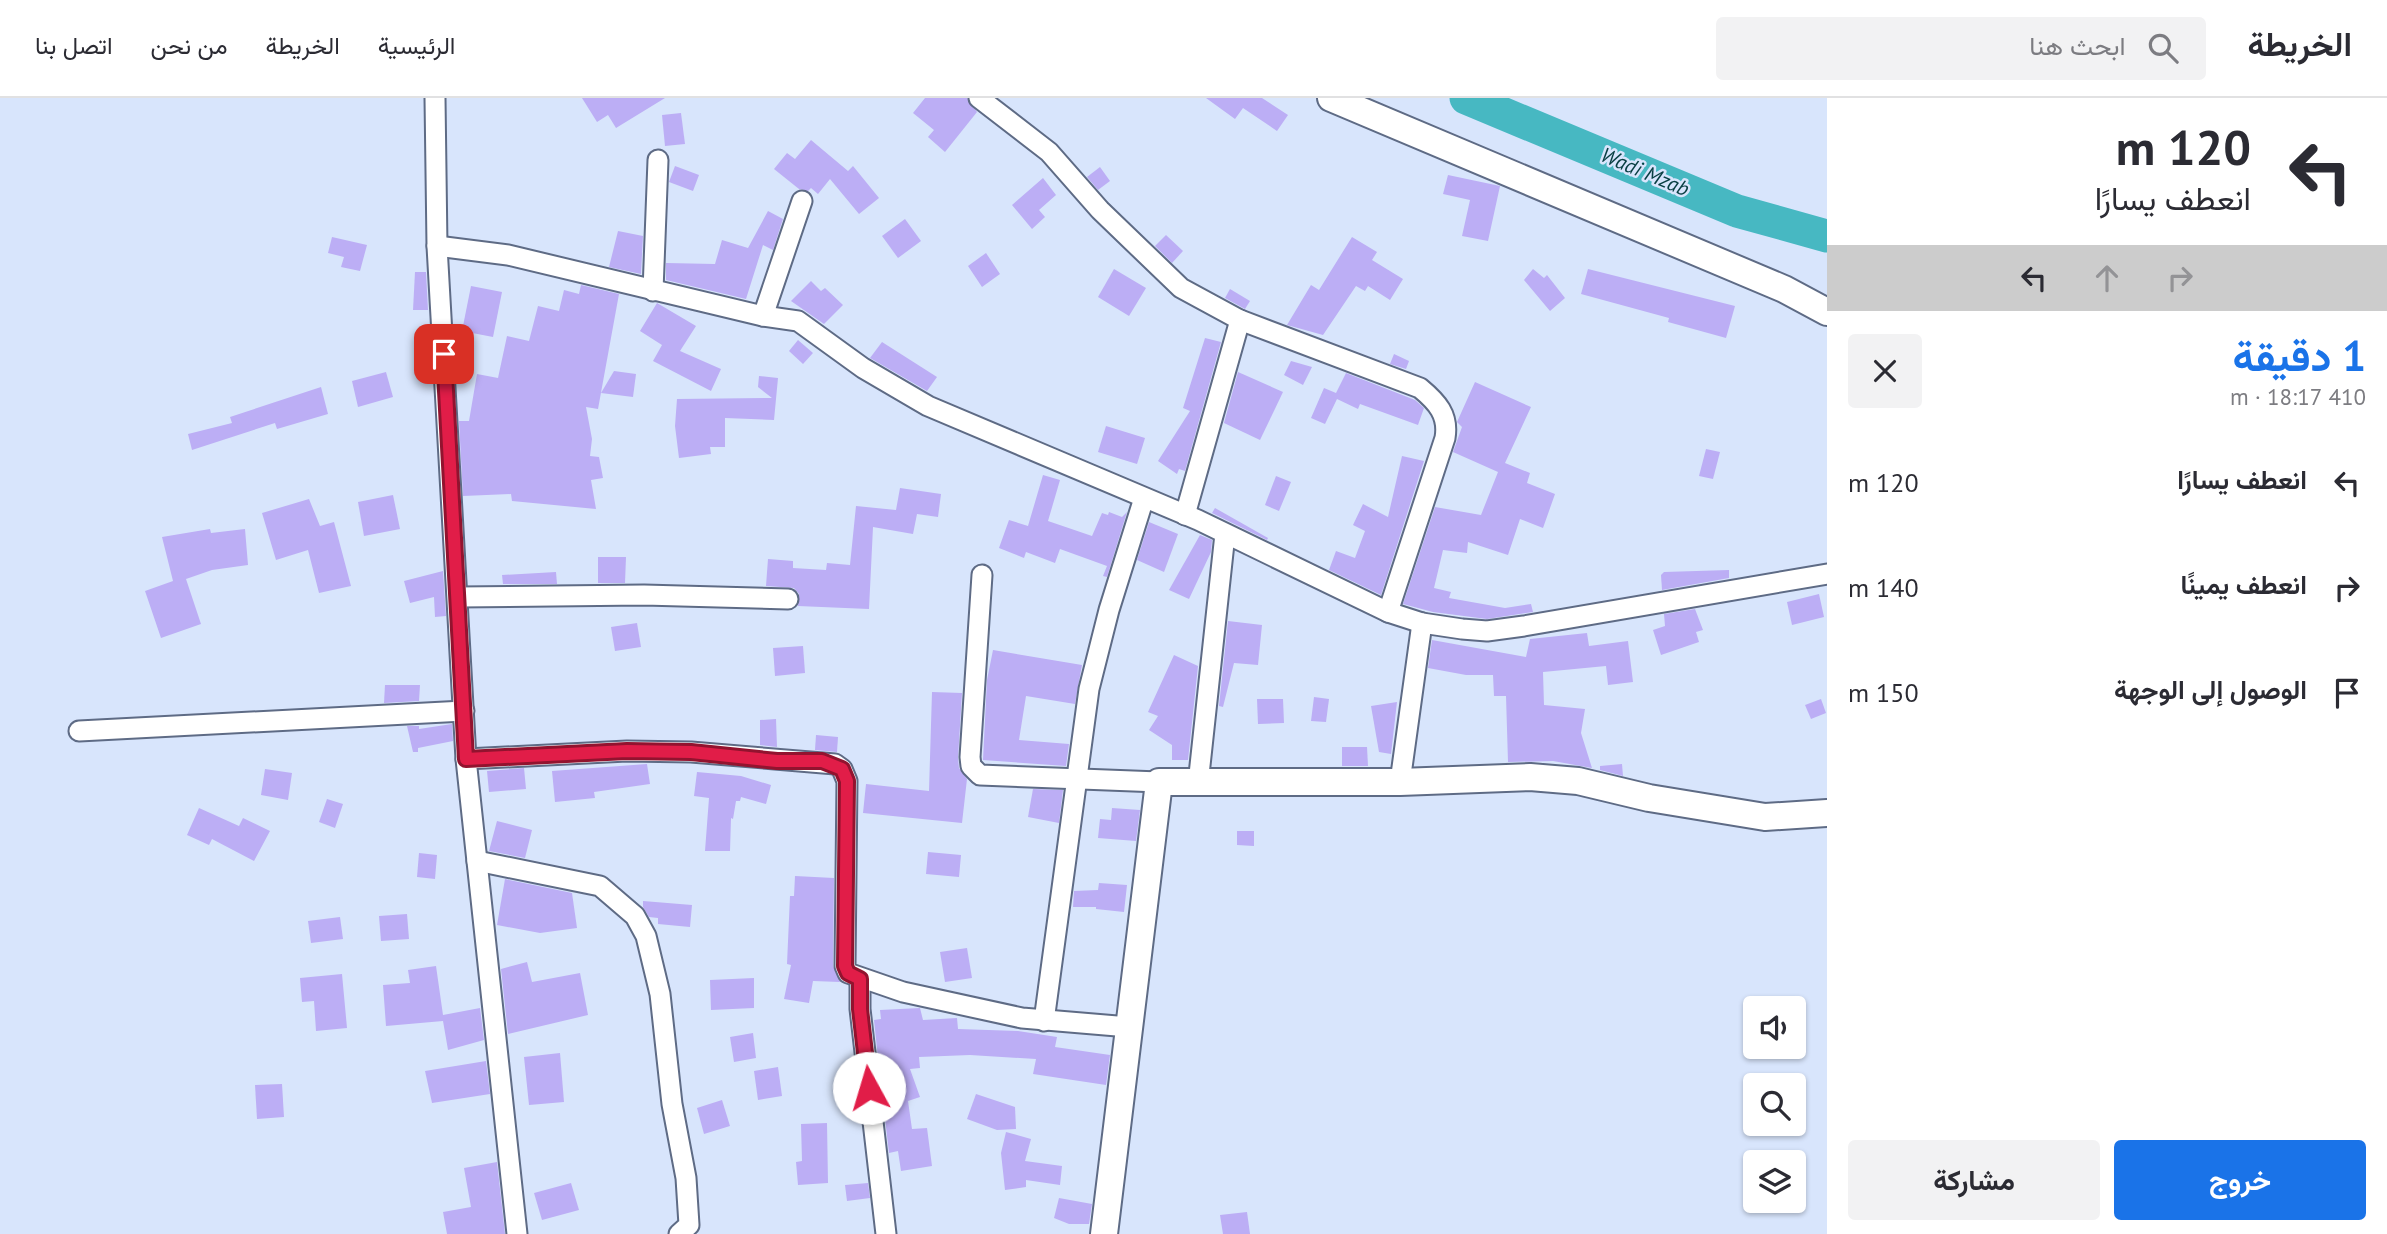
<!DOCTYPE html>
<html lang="ar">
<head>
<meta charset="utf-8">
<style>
	:root { --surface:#fff; --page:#f2f2f3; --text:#2b2b33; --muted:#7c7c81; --line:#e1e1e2; --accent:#1a73e8 }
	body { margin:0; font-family:"PT Sans",Vazirmatn,sans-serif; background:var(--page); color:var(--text); direction:rtl; height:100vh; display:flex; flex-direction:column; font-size:26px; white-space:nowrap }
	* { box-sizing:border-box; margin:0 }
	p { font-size:23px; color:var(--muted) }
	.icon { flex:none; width:38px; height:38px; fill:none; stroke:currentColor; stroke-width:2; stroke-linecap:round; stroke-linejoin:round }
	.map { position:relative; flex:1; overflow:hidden; direction:ltr }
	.details { display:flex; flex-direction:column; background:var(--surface); width:560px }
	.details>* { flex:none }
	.hud { background:#fff; color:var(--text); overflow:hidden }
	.tools { position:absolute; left:1743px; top:898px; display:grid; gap:14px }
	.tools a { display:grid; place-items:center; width:63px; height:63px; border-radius:7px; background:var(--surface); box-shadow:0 2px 5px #0004; font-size:35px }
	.pin { position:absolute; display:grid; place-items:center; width:60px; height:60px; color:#fff; margin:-30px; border-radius:14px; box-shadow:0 4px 10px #0006 }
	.me { position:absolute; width:77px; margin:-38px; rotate:354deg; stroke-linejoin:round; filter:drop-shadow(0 0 5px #0008) }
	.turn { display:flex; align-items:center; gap:24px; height:147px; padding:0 21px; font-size:32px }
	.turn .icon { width:91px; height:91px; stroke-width:2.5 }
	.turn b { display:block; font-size:49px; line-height:60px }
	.lanes { display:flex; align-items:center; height:66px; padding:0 21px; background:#0003; justify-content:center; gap:35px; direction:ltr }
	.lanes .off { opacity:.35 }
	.round { display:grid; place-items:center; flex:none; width:74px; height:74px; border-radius:7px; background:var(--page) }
	.summary { display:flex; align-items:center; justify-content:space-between; height:119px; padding:0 21px }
	h1 { font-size:42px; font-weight:700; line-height:52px; color:var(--accent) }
	.button { display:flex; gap:14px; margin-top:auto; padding:14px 21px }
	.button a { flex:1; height:80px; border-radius:7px; background:var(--accent); color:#fff; font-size:28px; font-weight:700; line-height:80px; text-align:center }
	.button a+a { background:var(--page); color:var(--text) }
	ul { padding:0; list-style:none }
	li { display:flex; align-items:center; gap:21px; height:105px; padding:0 21px }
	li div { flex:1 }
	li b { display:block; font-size:26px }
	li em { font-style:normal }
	header { display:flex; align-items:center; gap:42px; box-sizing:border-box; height:98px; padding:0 35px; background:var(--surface); border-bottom:2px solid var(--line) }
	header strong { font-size:33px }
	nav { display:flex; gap:38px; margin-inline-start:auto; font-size:24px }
	.search { width:490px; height:63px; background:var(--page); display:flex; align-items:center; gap:18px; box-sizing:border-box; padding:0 24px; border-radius:7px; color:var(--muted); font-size:26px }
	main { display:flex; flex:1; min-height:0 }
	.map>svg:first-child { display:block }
</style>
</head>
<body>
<header>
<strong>الخريطة</strong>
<div class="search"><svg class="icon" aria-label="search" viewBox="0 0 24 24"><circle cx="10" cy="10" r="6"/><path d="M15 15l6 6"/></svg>ابحث هنا</div>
<nav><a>الرئيسية</a><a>الخريطة</a><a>من نحن</a><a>اتصل بنا</a></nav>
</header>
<main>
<section class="details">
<div class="hud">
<div class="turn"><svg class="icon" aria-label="left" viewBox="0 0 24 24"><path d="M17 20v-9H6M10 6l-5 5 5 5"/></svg><div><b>120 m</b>انعطف يسارًا</div></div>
<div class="lanes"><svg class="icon" aria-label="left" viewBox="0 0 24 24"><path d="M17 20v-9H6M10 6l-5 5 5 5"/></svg><svg class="icon off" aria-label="ahead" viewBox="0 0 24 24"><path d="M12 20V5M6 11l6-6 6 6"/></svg><svg class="icon off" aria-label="right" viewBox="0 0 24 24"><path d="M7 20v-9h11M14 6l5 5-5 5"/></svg></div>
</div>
<div class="summary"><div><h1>1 دقيقة</h1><p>410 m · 18:17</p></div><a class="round"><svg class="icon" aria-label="close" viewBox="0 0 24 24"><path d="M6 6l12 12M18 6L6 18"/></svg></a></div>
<ul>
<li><svg class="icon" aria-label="left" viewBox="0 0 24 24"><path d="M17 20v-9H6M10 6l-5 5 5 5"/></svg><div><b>انعطف يسارًا</b></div><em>120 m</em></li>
<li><svg class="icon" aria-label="right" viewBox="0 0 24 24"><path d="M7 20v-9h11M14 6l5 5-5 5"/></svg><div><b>انعطف يمينًا</b></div><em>140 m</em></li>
<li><svg class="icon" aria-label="arrive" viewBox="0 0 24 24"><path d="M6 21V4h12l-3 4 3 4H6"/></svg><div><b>الوصول إلى الوجهة</b></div><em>150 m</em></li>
</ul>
<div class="button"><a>خروج</a><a>مشاركة</a></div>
</section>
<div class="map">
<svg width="1827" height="1136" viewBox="0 0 1827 1136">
	<rect width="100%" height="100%" fill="#d8e5fc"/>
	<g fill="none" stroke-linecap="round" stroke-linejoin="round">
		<polyline stroke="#47b8c2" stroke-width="33" points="1466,0 1737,113 1827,138"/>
	</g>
	<g fill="#bcaef5">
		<polygon points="582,0 665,0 616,30 608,17 597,24"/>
		<polygon points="925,0 967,0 977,14 945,54 928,39 934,32 913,15"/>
		<polygon points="1206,0 1262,0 1288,17 1277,33 1243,10 1235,21"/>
		<polygon points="681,15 685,46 665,48 662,17"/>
		<polygon points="811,42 848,73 853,68 879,100 859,116 830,81 818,96 811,90 808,93 799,91 774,71 787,55 795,61"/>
		<polygon points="675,68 699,77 693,93 669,84"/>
		<polygon points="1100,69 1110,83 1098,92 1087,79"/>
		<polygon points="1448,77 1500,88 1488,143 1462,138 1470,102 1443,96"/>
		<polygon points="1043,80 1056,97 1039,112 1045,119 1032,131 1012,107"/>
		<polygon points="768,113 783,121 773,152 763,147 746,201 666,182 666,165 715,166 722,142 748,150"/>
		<polygon points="905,121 921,143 898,160 882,138"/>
		<polygon points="618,133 643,138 641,176 609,169"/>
		<polygon points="1166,137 1183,153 1172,165 1155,148"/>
		<polygon points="332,139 367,147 360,173 341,169 344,159 328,155"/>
		<polygon points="1352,139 1377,154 1372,162 1403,181 1390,202 1368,188 1365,193 1356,188 1323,237 1287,227 1311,187 1319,192"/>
		<polygon points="986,155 1000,176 982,189 968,168"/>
		<polygon points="1114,171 1146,190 1129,218 1098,199"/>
		<polygon points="1533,171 1544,180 1547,177 1565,200 1550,213 1524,182"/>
		<polygon points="1588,171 1735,208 1726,240 1668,224 1669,220 1581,196"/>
		<polygon points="415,174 426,174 428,212 413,212"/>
		<polygon points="811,183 821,193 825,190 843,207 824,226 791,203"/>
		<polygon points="581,187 619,196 598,311 586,309 592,341 590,358 599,359 603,380 591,382 596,411 512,403 511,396 463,398 459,323 469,323 477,276 498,280 507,238 529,243 538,208 559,213 564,192 579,196"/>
		<polygon points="471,188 502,194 493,239 462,233"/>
		<polygon points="1230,191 1250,203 1245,211 1225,200"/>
		<polygon points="657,205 696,228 680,253 721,271 711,293 653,263 662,247 640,233"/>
		<polygon points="1205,240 1221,244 1185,373 1179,371 1177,376 1158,363 1190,313 1183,310"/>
		<polygon points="798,242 813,255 803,266 789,253"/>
		<polygon points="882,244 937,279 927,293 870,260"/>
		<polygon points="1394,256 1409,263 1406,271 1390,266"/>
		<polygon points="1291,263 1312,269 1303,287 1284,277"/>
		<polygon points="614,273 636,276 633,299 601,295"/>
		<polygon points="386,274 393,299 358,309 352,283"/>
		<polygon points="1238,274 1283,294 1260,342 1224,325"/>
		<polygon points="1346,275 1415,302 1424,310 1418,327 1360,306 1358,311 1337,301 1325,326 1311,320 1324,290 1336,295"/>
		<polygon points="759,278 778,280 774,322 725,320 725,349 710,349 711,356 679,360 675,328 677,301 772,300 758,289"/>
		<polygon points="1475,284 1531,309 1505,365 1530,375 1527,385 1555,396 1543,430 1520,421 1508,457 1468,444 1467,455 1443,452 1434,490 1451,494 1449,500 1505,510 1531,506 1533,514 1487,521 1433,514 1403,506 1435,409 1481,417 1498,374 1453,354 1462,329 1457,324"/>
		<polygon points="321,289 328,316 277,331 275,325 192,352 188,336 232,325 230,319"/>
		<polygon points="1106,328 1145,340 1137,366 1098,354"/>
		<polygon points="1706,351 1720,354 1713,381 1699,378"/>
		<polygon points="1402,358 1424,363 1381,497 1329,472 1336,453 1355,460 1365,433 1353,427 1363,406 1388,419"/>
		<polygon points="1043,377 1060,382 1048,423 1092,438 1102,415 1108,417 1109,414 1122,419 1127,414 1107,479 1103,478 1107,468 1060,451 1055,465 1026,454 1024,460 999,450 1009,422 1028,428"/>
		<polygon points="1276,378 1291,384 1279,413 1265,407"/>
		<polygon points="900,390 941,396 938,419 917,416 913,436 873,429 869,511 798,508 799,496 794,490 766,488 768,461 793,463 793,470 826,472 827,465 850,467 856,408 896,412"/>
		<polygon points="393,397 400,431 364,438 358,404"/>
		<polygon points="309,401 320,428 334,424 351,488 319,495 308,452 276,462 262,415"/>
		<polygon points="1215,410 1268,440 1267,442 1212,415"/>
		<polygon points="1149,424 1178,436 1164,474 1137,462"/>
		<polygon points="210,431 211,435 245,431 248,467 212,472 186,481 201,526 161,540 145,493 173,483 162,439"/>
		<polygon points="1200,437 1212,442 1211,454 1189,501 1169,492"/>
		<polygon points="598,459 626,459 625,485 598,485"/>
		<polygon points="1729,472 1729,480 1662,492 1661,477 1664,474"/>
		<polygon points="443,473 446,518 435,519 434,499 410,505 404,483"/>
		<polygon points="556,474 557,486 503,486 502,477"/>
		<polygon points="1819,496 1824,519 1792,527 1787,504"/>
		<polygon points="1695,511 1703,532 1696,534 1699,544 1661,557 1653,532 1665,528 1664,516"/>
		<polygon points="1228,523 1262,527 1258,567 1234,565 1223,609 1219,608"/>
		<polygon points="637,525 641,549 615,553 611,529"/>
		<polygon points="1587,535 1589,548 1628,543 1633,584 1608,587 1606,568 1543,574 1544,607 1585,611 1581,635 1592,670 1553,663 1508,664 1506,598 1494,598 1493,577 1466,577 1428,570 1432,542 1526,559 1530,541"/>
		<polygon points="803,548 805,575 775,578 773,550"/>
		<polygon points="993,552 1082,567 1075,606 1026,598 1019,642 1069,646 1066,668 983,662 987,582"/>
		<polygon points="1174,557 1198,568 1188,662 1172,662 1172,647 1149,632 1158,618 1148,614"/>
		<polygon points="385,587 420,587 419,603 384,605"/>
		<polygon points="932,594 962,595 958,660 959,670 967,681 962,725 863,715 866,686 929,693"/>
		<polygon points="1314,599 1329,601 1326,624 1311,623"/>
		<polygon points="1257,601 1283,601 1284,625 1258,626"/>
		<polygon points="1821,601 1826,615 1811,621 1805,607"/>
		<polygon points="1397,604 1391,656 1379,654 1371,608"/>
		<polygon points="776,621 777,649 760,647 760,622"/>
		<polygon points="452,626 453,643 418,650 418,654 413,654 407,628 419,628 419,631"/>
		<polygon points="816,637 838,639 837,654 815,652"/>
		<polygon points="1342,649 1367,649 1368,668 1342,668"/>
		<polygon points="647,666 650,686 594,694 595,700 555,704 552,673"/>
		<polygon points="1622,666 1623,678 1600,672 1600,668"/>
		<polygon points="524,670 526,691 489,694 487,673"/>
		<polygon points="265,671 292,675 288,702 261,697"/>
		<polygon points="697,674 741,678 771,687 766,706 741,699 740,703 736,703 733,721 731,720 730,753 705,753 709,700 694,698"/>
		<polygon points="1033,691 1063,692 1059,725 1028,719"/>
		<polygon points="327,701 343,706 335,730 319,724"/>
		<polygon points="199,710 239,728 243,720 270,733 254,763 212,741 209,747 187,737"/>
		<polygon points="1112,710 1140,712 1136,743 1098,740 1100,721 1111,722"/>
		<polygon points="497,723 532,732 525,760 489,753"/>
		<polygon points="1237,733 1254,733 1254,748 1237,747"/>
		<polygon points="928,754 961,757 959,779 926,776"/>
		<polygon points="419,755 437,757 435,781 417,779"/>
		<polygon points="795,778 834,780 833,868 840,884 813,883 809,905 784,901 791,867 787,866 790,798 794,798"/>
		<polygon points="505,781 572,795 577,830 540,835 497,827"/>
		<polygon points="1099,785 1127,787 1124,814 1096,811 1096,809 1073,809 1074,793 1098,792"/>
		<polygon points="643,803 692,807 690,829 658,826 658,820 649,819 643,809"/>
		<polygon points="407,816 409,841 381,843 379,818"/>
		<polygon points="340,819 343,841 311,845 308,823"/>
		<polygon points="967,850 972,880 945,884 940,854"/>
		<polygon points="527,864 532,884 580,875 588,917 508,936 501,871"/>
		<polygon points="436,868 443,917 480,910 484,942 448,952 443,923 386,928 383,887 410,885 408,872"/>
		<polygon points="342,876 347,930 316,933 314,903 302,904 300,880"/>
		<polygon points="754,880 754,910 711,912 710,882"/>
		<polygon points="920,910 923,922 957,920 958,931 1018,933 1057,939 1055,949 1110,957 1106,987 1033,976 1036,961 970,957 919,959 920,970 910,971 920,999 908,1003 912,1031 927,1030 932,1068 901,1073 898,1053 889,1055 884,1012 891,1011 880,979 874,922 881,921 880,912"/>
		<polygon points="753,935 756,960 734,964 730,939"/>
		<polygon points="560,955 564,1004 529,1007 524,959"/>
		<polygon points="486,963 490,996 432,1005 425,973"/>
		<polygon points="778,969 782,998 758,1002 754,973"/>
		<polygon points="282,986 284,1019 257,1021 255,987"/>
		<polygon points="976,996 1015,1009 1016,1031 997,1032 967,1021"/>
		<polygon points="722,1002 730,1028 704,1036 697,1010"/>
		<polygon points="827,1025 828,1085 798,1087 796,1064 802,1063 801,1026"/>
		<polygon points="1006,1034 1031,1041 1025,1063 1062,1068 1060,1087 1026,1082 1026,1089 1005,1092 1001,1055"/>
		<polygon points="497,1064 505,1136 447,1136 443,1114 471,1109 464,1070"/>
		<polygon points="571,1085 579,1112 542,1122 534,1095"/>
		<polygon points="868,1085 870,1100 847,1103 845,1087"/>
		<polygon points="1059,1100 1092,1106 1089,1126 1069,1126 1054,1120"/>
		<polygon points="1247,1114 1250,1136 1223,1136 1220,1117"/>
	</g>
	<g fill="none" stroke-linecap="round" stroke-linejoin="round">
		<defs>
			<g id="street">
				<polyline points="435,0 437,148 466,661 517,1136"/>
				<path d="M 979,0 L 1049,54 L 1100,112 L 1181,190 L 1240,222 L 1420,290 C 1437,304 1449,317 1445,340 L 1388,514"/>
				<polyline points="437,148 508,157 763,218 798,223 863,270 928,308 1198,422 1388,514 1422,525 1462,531 1487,533 1524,528 1827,476"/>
				<polyline points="653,193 658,62"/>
				<polyline points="763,218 802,103"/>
				<polyline points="1185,417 1240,222"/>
				<polyline points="982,477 970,659 971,668 980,677 1159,684"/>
				<polyline points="458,499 644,497 788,501"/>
				<polyline points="79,633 464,613"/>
				<polyline points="466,661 627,653 691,654 835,666 842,671 847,683 845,868 848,875 903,894 1022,920 1129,929"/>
				<polyline points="1400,684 1422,525"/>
				<polyline points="1198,686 1225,436"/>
				<polyline points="477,763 600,788 635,818 646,838 660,896 672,1006 686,1080 689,1127 679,1136"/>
				<polyline points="860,881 860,911 886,1136"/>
				<polyline points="1044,923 1089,591 1109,512 1144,400"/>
			</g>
			<g id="secondary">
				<polyline points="1331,0 1784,191 1827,214"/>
				<polyline points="1104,1136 1159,684 1400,684 1530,679 1578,683 1649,700 1765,719 1827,715"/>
			</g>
		</defs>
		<use href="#street" stroke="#5e6b85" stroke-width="23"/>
		<use href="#secondary" stroke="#5e6b85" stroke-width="30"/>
		<use href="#street" stroke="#fff" stroke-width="19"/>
		<use href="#secondary" stroke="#fff" stroke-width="26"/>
	</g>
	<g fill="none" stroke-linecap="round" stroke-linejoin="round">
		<defs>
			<polyline id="route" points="444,256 466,661 627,653 691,654 777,663 822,663 842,671 847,683 845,868 848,875 860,881 860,911 869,990"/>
		</defs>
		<use href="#route" stroke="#92132f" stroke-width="18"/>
		<use href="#route" stroke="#e11d48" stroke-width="12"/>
	</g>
	<g text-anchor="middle" stroke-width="5" stroke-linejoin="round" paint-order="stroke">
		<g font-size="21" font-style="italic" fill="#083e42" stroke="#d8e5fc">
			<text transform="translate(1645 74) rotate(23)" y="7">Wadi Mzab</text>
		</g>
	</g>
</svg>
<div class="tools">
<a><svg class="icon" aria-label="sound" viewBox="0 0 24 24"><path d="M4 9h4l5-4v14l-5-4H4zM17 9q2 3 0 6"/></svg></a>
<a><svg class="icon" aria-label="search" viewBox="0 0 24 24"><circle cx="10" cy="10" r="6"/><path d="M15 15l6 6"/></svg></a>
<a><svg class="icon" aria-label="layers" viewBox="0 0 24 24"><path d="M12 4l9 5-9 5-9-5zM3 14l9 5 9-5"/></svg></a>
</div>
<div class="pin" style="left:444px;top:256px;background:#d93025"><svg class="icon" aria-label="arrive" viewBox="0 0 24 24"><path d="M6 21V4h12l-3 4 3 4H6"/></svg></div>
<svg class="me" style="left:869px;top:990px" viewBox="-20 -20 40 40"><circle r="19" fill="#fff"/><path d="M0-13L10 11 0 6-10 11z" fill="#e11d48"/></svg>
</div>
</main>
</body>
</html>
